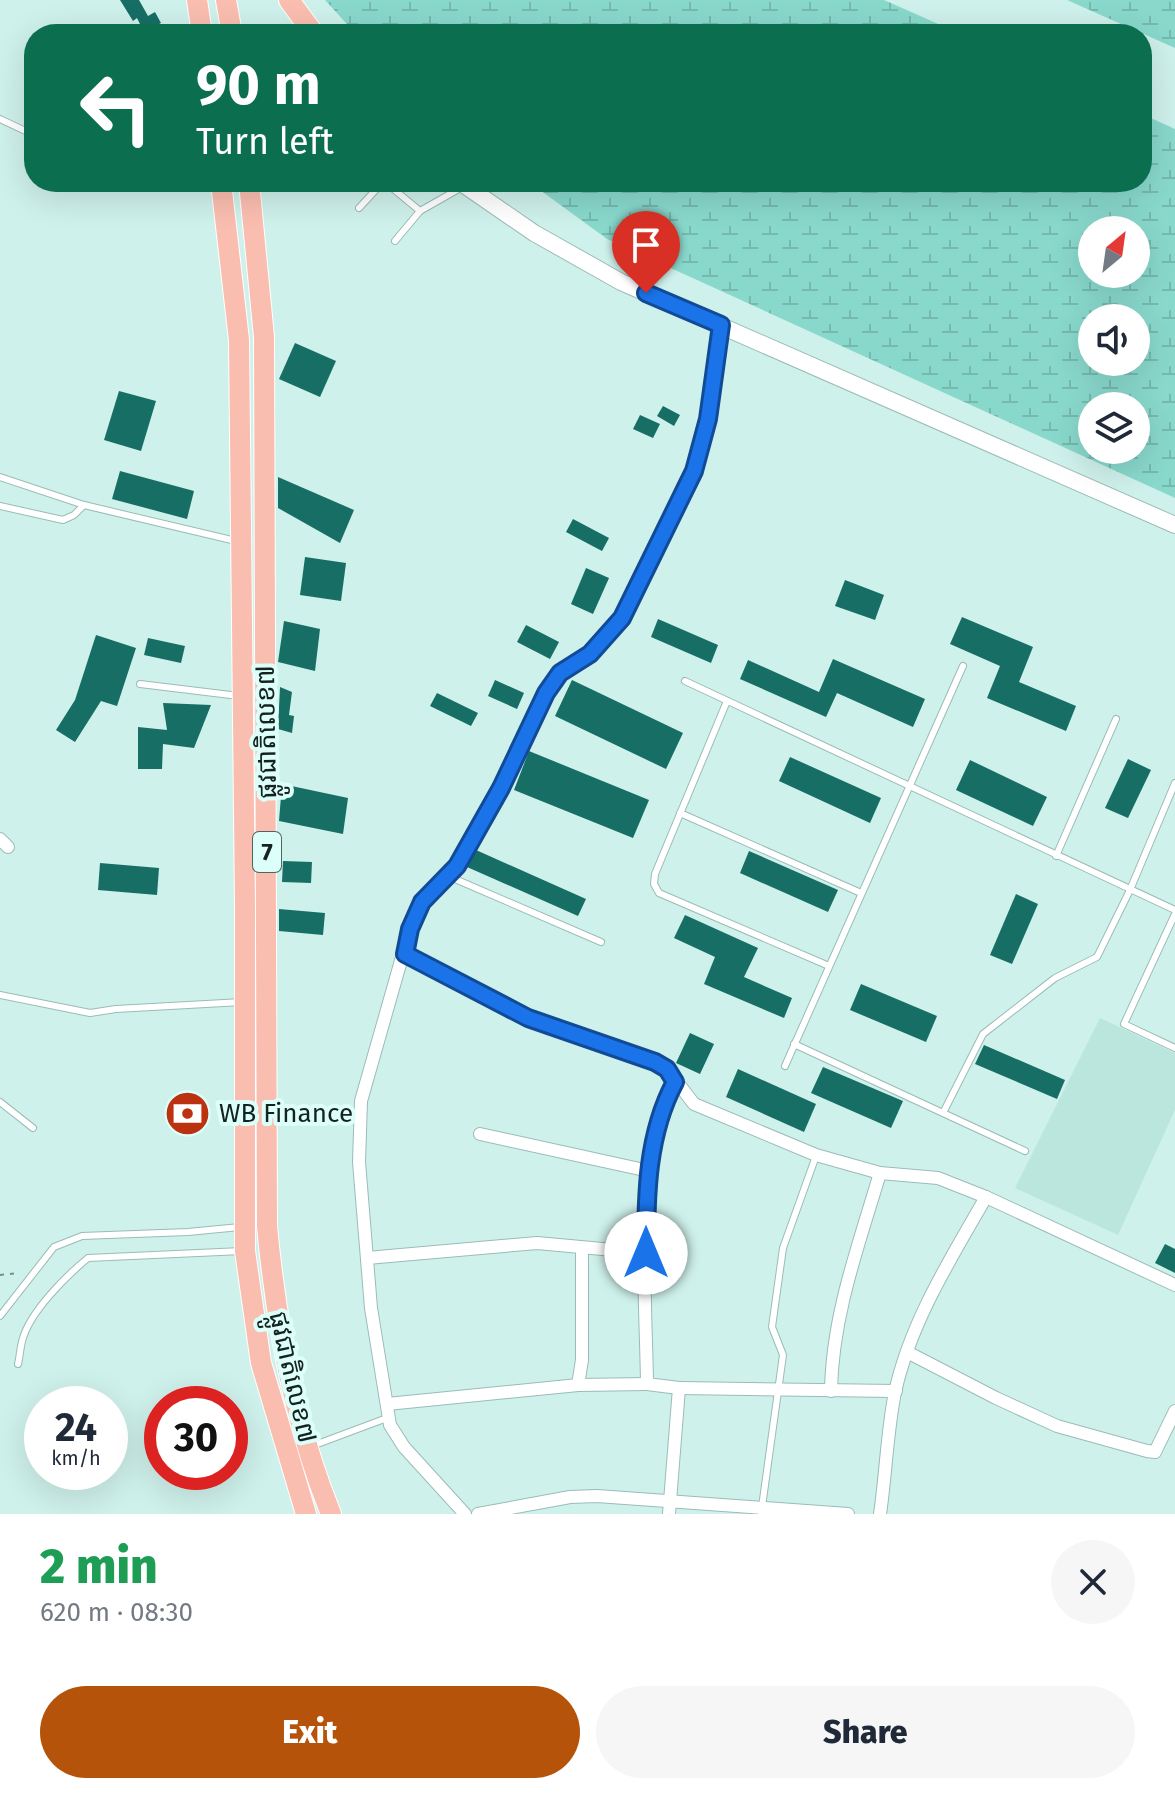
<!DOCTYPE html>
<html lang="en">
<head>
<meta charset="utf-8">
<style>
	:root { --surface:#fff; --page:#f6f6f7; --text:#1f2937; --muted:#747a83; --accent:#b45309 }
	body { margin:0; font-family:"Fira Sans","Noto Sans Khmer",sans-serif; background:var(--page); color:var(--text); height:100vh; display:flex; flex-direction:column; font-size:30px; white-space:nowrap }
	* { box-sizing:border-box; margin:0 }
	p { font-size:26px; color:var(--muted) }
	.icon { flex:none; width:44px; height:44px; fill:none; stroke:currentColor; stroke-width:2; stroke-linecap:round; stroke-linejoin:round }
	.map { position:relative; height:1514px; overflow:hidden }
	.side { display:flex; flex-direction:column; background:var(--surface); flex:1 }
	.side>* { flex:none }
	.hud { position:absolute; left:24px; top:24px; width:1128px; height:168px; border-radius:32px; box-shadow:0 8px 32px #0002; background:#0b6e4f; color:#fff; overflow:hidden }
	.needle { width:52px; rotate:29deg }
	.controls { position:absolute; left:1078px; top:216px; display:grid; gap:16px }
	.controls a { display:grid; place-items:center; width:72px; height:72px; border-radius:50%; background:var(--surface); box-shadow:0 8px 32px #0002; font-size:40px }
	.speed { position:absolute; left:24px; top:1386px; display:flex; gap:16px; font-size:40px; font-weight:700; text-align:center }
	.speed>* { display:grid; place-content:center; width:104px; height:104px; border-radius:50%; background:var(--surface); box-shadow:0 8px 32px #0002; line-height:1 }
	.speed small { font-size:20px; font-weight:400 }
	.speed .limit { border:12px solid #d22; background:#fff; color:#111 }
	.pin { position:absolute; display:grid; place-items:center; width:68px; height:68px; color:#fff; margin:-82px -34px; border-radius:50% 50% 50% 0; rotate:-45deg; box-shadow:0 0 8px #0007 }
	.pin .icon { rotate:45deg }
	.me { position:absolute; width:88px; margin:-44px; rotate:0deg; stroke-linejoin:round; filter:drop-shadow(0 0 6px #0008) }
	.turn { display:flex; align-items:center; gap:28px; height:168px; padding:0 40px; font-size:36px }
	.turn .icon { width:104px; height:104px; stroke-width:2.5 }
	.turn b { display:block; font-size:56px; line-height:68px }
	.round { display:grid; place-items:center; flex:none; width:84px; height:84px; border-radius:42px; background:var(--page) }
	.head { display:flex; align-items:center; justify-content:space-between; height:136px; padding:0 40px }
	h1 { font-size:48px; font-weight:800; line-height:60px; color:#1e9e55 }
	.button { display:flex; gap:16px; margin-top:auto; padding:16px 40px }
	.button a { flex:1; height:92px; border-radius:48px; background:var(--accent); color:#fff; font-size:32px; font-weight:800; line-height:92px; text-align:center }
	.button a+a { background:var(--page); color:var(--text) }
	.map>svg:first-child { display:block }
</style>
</head>
<body>
<div class="map">
<svg width="1175" height="1514" viewBox="0 0 1175 1514">
	<defs>
		<pattern id="wetland-marsh" width="20" height="14" patternUnits="userSpaceOnUse" patternTransform="scale(2)"><rect width="20" height="14" fill="#89d8cc"/><path d="M1 5h8M5 5V1M11 12h8M15 12V8" fill="none" stroke="#76b9af"/></pattern>
	</defs>
	<rect width="100%" height="100%" fill="#cff1eb"/>
	<polygon fill="#bbe6de" points="1100,1018 1175,1053 1175,1110 1118,1235 1015,1188"/>
	<g fill="url(#wetland-marsh)" fill-rule="evenodd">
		<polygon points="325,0 884,0 961,34 356,34"/>
		<polygon points="1067,0 1175,0 1175,48"/>
		<path d="M 1142,114 L 1175,129 L 1175,498 L 607,239 L 529,182 L 1142,182 ZM 1092,230 L 1136,230 L 1136,274 L 1092,274 ZM 1092,318 L 1136,318 L 1136,362 L 1092,362 ZM 1092,406 L 1136,406 L 1136,450 L 1092,450 Z"/>
	</g>
	<g fill="#176e64">
		<polygon points="120,0 139,0 148,16 155,12 161,23 144,32 137,18 133,21"/>
		<polygon points="295,343 336,361 320,397 279,379"/>
		<polygon points="119,391 156,401 141,451 104,440"/>
		<polygon points="663,406 680,415 674,426 657,416"/>
		<polygon points="640,415 660,424 653,438 633,429"/>
		<polygon points="120,471 194,491 187,519 112,499"/>
		<polygon points="278,477 354,510 340,543 278,508"/>
		<polygon points="573,519 609,538 602,551 566,532"/>
		<polygon points="305,557 346,563 341,601 300,595"/>
		<polygon points="586,568 609,578 593,614 571,604"/>
		<polygon points="845,580 884,595 875,620 835,606"/>
		<polygon points="962,617 1033,647 1019,682 1076,706 1066,731 987,698 1000,666 950,644"/>
		<polygon points="658,619 718,645 711,663 651,637"/>
		<polygon points="284,621 320,629 315,671 278,662"/>
		<polygon points="526,625 559,642 550,659 517,642"/>
		<polygon points="96,635 136,648 117,706 101,701 75,742 56,730 75,700"/>
		<polygon points="148,638 185,646 181,663 144,655"/>
		<polygon points="833,659 925,699 913,727 837,693 826,717 740,679 748,660 819,692"/>
		<polygon points="495,680 524,693 517,709 488,696"/>
		<polygon points="572,680 683,733 666,769 555,716"/>
		<polygon points="280,687 292,692 289,715 294,716 292,733 278,729"/>
		<polygon points="437,693 478,713 471,726 430,706"/>
		<polygon points="163,703 211,705 194,748 163,744 162,769 138,769 138,727 167,730"/>
		<polygon points="529,751 649,800 633,838 514,790"/>
		<polygon points="790,757 881,798 870,823 779,781"/>
		<polygon points="1128,759 1151,770 1128,818 1105,808"/>
		<polygon points="970,760 1047,797 1033,826 956,790"/>
		<polygon points="282,784 348,798 343,834 279,821"/>
		<polygon points="476,850 586,899 578,916 467,867"/>
		<polygon points="749,851 838,890 828,912 740,873"/>
		<polygon points="283,861 312,862 311,883 282,882"/>
		<polygon points="100,863 159,868 157,895 98,890"/>
		<polygon points="1016,894 1038,904 1012,964 990,955"/>
		<polygon points="279,909 325,913 323,935 279,931"/>
		<polygon points="685,915 758,948 744,977 792,998 784,1018 704,984 715,957 674,938"/>
		<polygon points="861,984 937,1016 926,1042 850,1010"/>
		<polygon points="690,1033 714,1044 700,1074 676,1063"/>
		<polygon points="984,1045 1065,1080 1057,1099 975,1064"/>
		<polygon points="823,1067 903,1101 891,1128 811,1093"/>
		<polygon points="738,1069 816,1104 804,1132 726,1097"/>
		<polygon points="1165,1244 1175,1249 1175,1273 1155,1263"/>
	</g>
	<g fill="none" stroke-linecap="round" stroke-linejoin="round">
		<defs>
			<g id="service">
				<polyline points="0,119 34,135"/>
				<polyline points="385,182 420,211 464,186"/>
				<polyline points="359,208 383,182"/>
				<polyline points="395,241 420,211"/>
				<polyline points="0,477 84,505 236,541"/>
				<polyline points="0,506 63,520 74,515 84,505"/>
				<polyline points="685,681 1175,910"/>
				<polyline points="140,684 239,696"/>
				<polyline points="727,701 655,874 654,884 659,893 829,966"/>
				<polyline points="680,813 861,893"/>
				<polyline points="1056,856 1116,719"/>
				<polyline points="448,876 601,942"/>
				<polyline points="1175,914 1124,1024 1175,1048"/>
				<polyline points="0,995 90,1013 116,1009 242,1002"/>
				<polyline points="794,1044 1025,1151"/>
				<polyline points="785,1066 963,666"/>
				<polyline points="0,1102 33,1128"/>
				<polyline points="943,1113 983,1034 1055,978 1097,957 1130,890 1175,783"/>
				<polyline points="0,1316 54,1247 82,1236 188,1232 240,1227"/>
				<path d="M 18,1364 C 20,1356 20,1347 23,1338 C 31,1311 66,1276 88,1258 L 242,1251"/>
				<polyline points="312,1446 387,1418"/>
				<polyline points="761,1514 783,1355 772,1327 783,1248 816,1156"/>
			</g>
			<g id="minor">
				<polyline points="0,839 8,847"/>
				<polyline points="405,954 528,1018 655,1062 667,1069 694,1104 816,1155 880,1173 938,1178 986,1197 1175,1285"/>
				<polyline points="480,1134 649,1171"/>
				<polyline points="367,1258 537,1243 646,1253"/>
				<polyline points="907,1352 996,1398 1057,1426 1147,1451 1155,1452 1175,1411"/>
				<polyline points="578,1385 582,1360 582,1248"/>
				<polyline points="679,1388 896,1391"/>
				<path d="M 831,1391 C 832,1316 859,1244 880,1173"/>
				<polyline points="387,1404 578,1385 647,1384"/>
				<polyline points="465,1514 404,1447 390,1425 371,1308 359,1162 361,1101 410,929 422,902 457,866 501,788 546,693 560,673 590,654 622,618 694,471 708,419 721,325"/>
				<polyline points="478,1514 570,1497 597,1496 848,1514"/>
				<path d="M 669,1514 L 679,1388 L 647,1384 C 646,1296 633,1159 675,1082"/>
				<path d="M 880,1514 C 886,1473 887,1432 895,1392 C 911,1321 950,1260 986,1197"/>
			</g>
			<polyline id="tertiary" points="460,182 534,233 621,282 1175,525"/>
			<g id="trunk">
				<polyline points="197,0 202,34"/>
				<polyline points="226,0 232,34"/>
				<polyline points="289,0 314,34"/>
				<polyline points="221,182 239,340 245,907 245,1251 261,1363 306,1514"/>
				<path d="M 249,182 L 264,337 L 267,1226 C 276,1323 294,1423 331,1514"/>
			</g>
		</defs>
		<use href="#service" stroke="#9bbcb6" stroke-width="8"/>
		<use href="#minor" stroke="#9bbcb6" stroke-width="14"/>
		<use href="#tertiary" stroke="#9bbcb6" stroke-width="18"/>
		<use href="#trunk" stroke="#fff" stroke-width="22"/>
		<polyline stroke="#788f8b" stroke-width="2" stroke-dasharray="4 6" stroke-linecap="butt" points="0,1275 19,1273"/>
		<use href="#service" stroke="#fff" stroke-width="6"/>
		<use href="#minor" stroke="#fff" stroke-width="12"/>
		<use href="#tertiary" stroke="#fff" stroke-width="16"/>
		<use href="#trunk" stroke="#fabeb0" stroke-width="20"/>
	</g>
	<g fill="none" stroke-linecap="round" stroke-linejoin="round">
		<defs>
			<path id="route" d="M 646,293 L 721,325 L 708,419 L 694,471 L 622,618 L 590,654 L 560,673 L 546,693 L 501,788 L 457,866 L 422,902 L 410,929 L 405,954 L 528,1018 L 655,1062 L 667,1069 L 675,1082 C 647,1134 646,1195 646,1253"/>
		</defs>
		<use href="#route" stroke="#114b97" stroke-width="20"/>
		<use href="#route" stroke="#1a73e8" stroke-width="14"/>
	</g>
	<defs>
		<symbol id="bank-disc" viewBox="-11 -11 22 22"><circle r="9.5" fill="#bc3211" stroke="#dcfff9"/><path d="M-6-4H6V4H-6ZM0-2.3a2.3 2.3 0 1 0 0 4.6a2.3 2.3 0 1 0 0-4.6Z" fill="#fff"/></symbol>
	</defs>
	<g fill-rule="evenodd">
		<use href="#bank-disc" x="162" y="1088" width="51" height="51"/>
	</g>
	<g text-anchor="middle" stroke-width="8" stroke-linejoin="round" paint-order="stroke">
		<rect fill="#dcfff9" stroke="#516461" stroke-width="2" x="253" y="832" width="28" height="40" rx="6"/>
		<g font-size="24" font-weight="bold" fill="#162220">
			<text x="267" y="860">7</text>
		</g>
		<g font-size="26" fill="#162220" stroke="#dcfff9">
			<text transform="translate(266 732) rotate(-91)" y="9">ផ្លូវជាតិលេខ៧</text>
			<text transform="translate(293 1377) rotate(77)" y="9">ផ្លូវជាតិលេខ៧</text>
		</g>
		<g font-size="26" fill="#162220" stroke="#dcfff9" text-anchor="start">
			<text x="219" y="1122">WB Finance</text>
		</g>
	</g>
</svg>
<div class="controls">
<a><svg class="needle" viewBox="-14 -14 28 28"><path d="M0-13l5 13h-10z" fill="#e53935"/><path d="M0 13l5-13h-10z" fill="#747a83"/></svg></a>
<a><svg class="icon" aria-label="sound" viewBox="0 0 24 24"><path d="M4 9h4l5-4v14l-5-4H4zM17 9q2 3 0 6"/></svg></a>
<a><svg class="icon" aria-label="layers" viewBox="0 0 24 24"><path d="M12 4l9 5-9 5-9-5zM3 14l9 5 9-5"/></svg></a>
</div>
<div class="speed"><div>24<small>km/h</small></div><div class="limit">30</div></div>
<div class="pin" style="left:646px;top:293px;background:#d93025"><svg class="icon" aria-label="arrive" viewBox="0 0 24 24"><path d="M6 21V4h12l-3 4 3 4H6"/></svg></div>
<svg class="me" style="left:646px;top:1253px" viewBox="-20 -20 40 40"><circle r="19" fill="#fff"/><path d="M0-13L10 11 0 6-10 11z" fill="#1a73e8"/></svg>
<div class="hud">
<div class="turn"><svg class="icon" aria-label="left" viewBox="0 0 24 24"><path d="M17 20v-9H6M10 6l-5 5 5 5"/></svg><div><b>90 m</b>Turn left</div></div>
</div>
</div>
<section class="side">
<div class="head"><div><h1>2 min</h1><p>620 m · 08:30</p></div><a class="round"><svg class="icon" aria-label="close" viewBox="0 0 24 24"><path d="M6 6l12 12M18 6L6 18"/></svg></a></div>
<div class="button"><a>Exit</a><a>Share</a></div>
</section>
</body>
</html>
